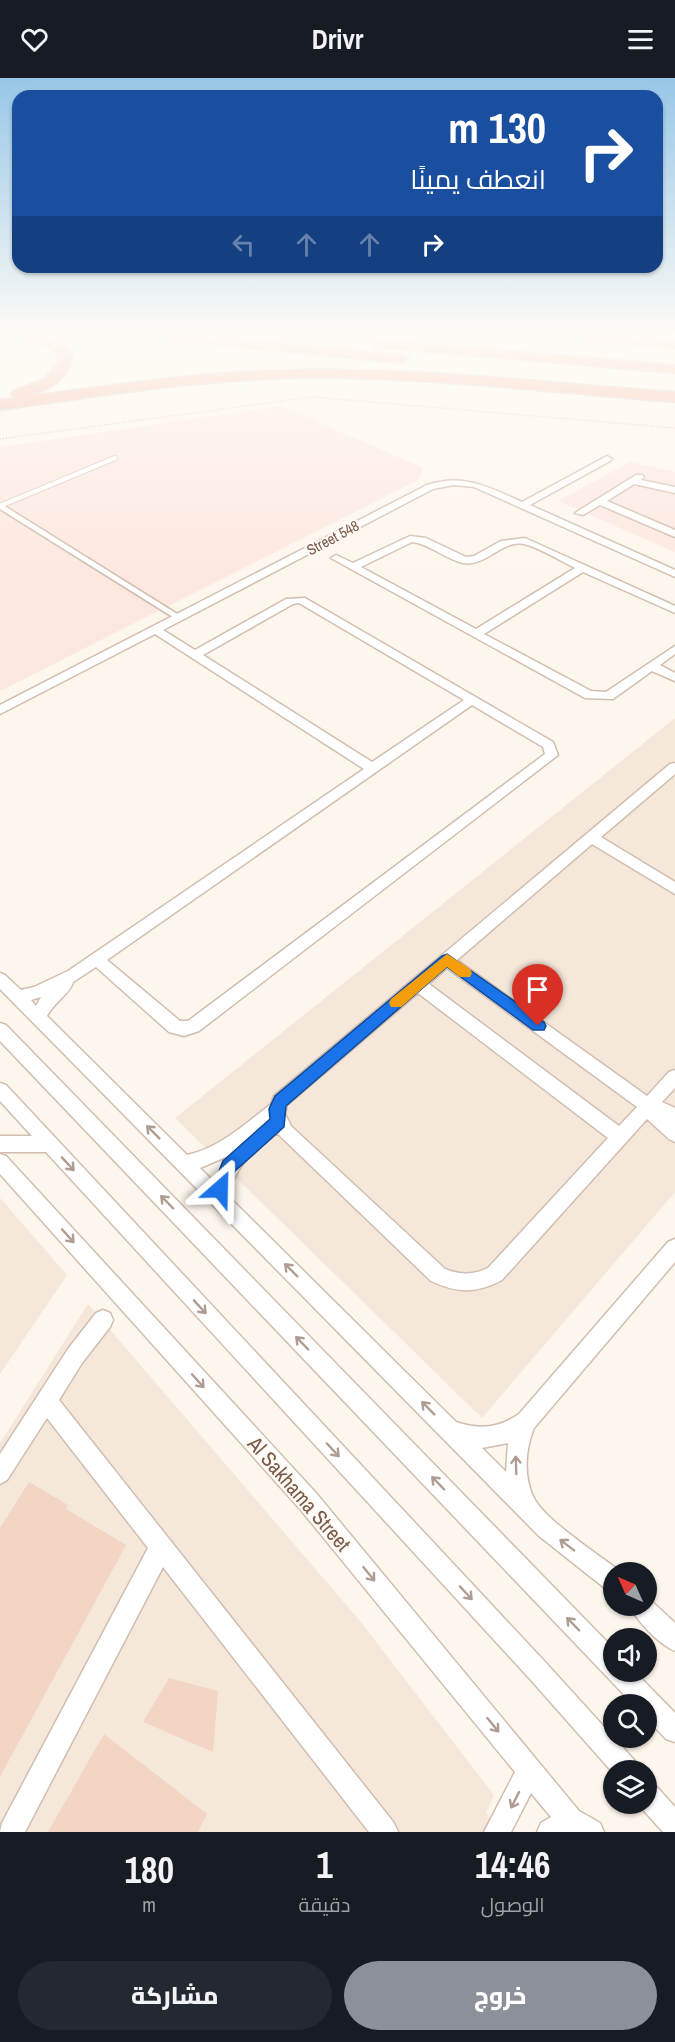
<!DOCTYPE html>
<html lang="ar">
<head>
<meta charset="utf-8">
<style>
	:root { --surface:#171b24; --page:#242831; --text:#f1f3f6; --muted:#9ea1a6; --accent:#8c9099 }
	body { margin:0; font-family:"Archivo Narrow",Cairo,sans-serif; background:var(--page); color:var(--text); direction:rtl; height:100vh; display:flex; flex-direction:column; font-size:22px; white-space:nowrap }
	* { box-sizing:border-box; margin:0 }
	p { font-size:20px; color:var(--muted) }
	.icon { flex:none; width:33px; height:33px; fill:none; stroke:currentColor; stroke-width:2; stroke-linecap:round; stroke-linejoin:round }
	.map { position:relative; height:1754px; overflow:hidden; direction:ltr }
	.side { display:flex; flex-direction:column; background:var(--surface); flex:1 }
	.side>* { flex:none }
	.hud { position:absolute; left:12px; top:12px; width:651px; height:183px; border-radius:18px; box-shadow:0 2px 4px #0004; direction:rtl; background:#1a4fa0; color:#fff; overflow:hidden }
	.needle { width:39px; rotate:315deg }
	.tools { position:absolute; left:603px; top:1484px; display:grid; gap:12px }
	.tools a { display:grid; place-items:center; width:54px; height:54px; border-radius:50%; background:var(--surface); box-shadow:0 2px 4px #0004; font-size:30px }
	.pin { position:absolute; display:grid; place-items:center; width:51px; height:51px; color:#fff; margin:-62px -26px; border-radius:50% 50% 50% 0; rotate:-45deg; box-shadow:0 0 6px #0007 }
	.pin .icon { rotate:45deg }
	.me { position:absolute; width:66px; margin:-33px; rotate:25deg; stroke-linejoin:round; filter:drop-shadow(0 0 4px #0008) }
	.turn { display:flex; align-items:center; gap:21px; height:126px; padding:0 18px; font-size:27px }
	.turn .icon { width:78px; height:78px; stroke-width:2.5 }
	.turn b { display:block; font-size:42px; line-height:51px }
	.lanes { display:flex; align-items:center; height:57px; padding:0 18px; background:#0003; justify-content:center; gap:30px; direction:ltr }
	.lanes .off { opacity:.35 }
	.eta { display:flex; justify-content:space-evenly; align-items:center; height:102px; text-align:center }
	.eta b { font-size:36px; font-weight:800; line-height:42px }
	.primary-button { display:flex; gap:12px; margin-top:auto; padding:12px 18px }
	.primary-button a { flex:1; height:69px; border-radius:36px; background:var(--accent); color:#fff; font-size:24px; font-weight:800; line-height:69px; text-align:center }
	.primary-button a+a { background:var(--page); color:var(--text) }
	header { display:flex; justify-content:space-between; align-items:center; height:78px; padding:0 18px; background:var(--surface); font-size:27px; font-weight:800 }
	.map>svg:first-child { display:block }
</style>
</head>
<body>
<header><svg class="icon" aria-label="menu" viewBox="0 0 24 24"><path d="M4 6h16M4 12h16M4 18h16"/></svg>Drivr<svg class="icon" aria-label="heart" viewBox="0 0 24 24"><path d="M12 20l-8-8c-3-5 5-10 8-4 3-6 11-1 8 4z"/></svg></header>
<div class="map">
<svg width="675" height="1754" viewBox="0 0 675 1754">
	<rect width="100%" height="100%" fill="#fdf6ec"/>
	<g fill="#f5e8da">
		<polygon points="675,640 675,1114 482,1340 175,1040"/>
		<polygon points="0,1120 67,1197 0,1296"/>
		<polygon points="88,1226 360,1543 494,1717 486,1735 501,1754 0,1754 0,1365"/>
	</g>
	<g fill="#fde8e0">
		<polygon points="282,328 423,390 418,402 0,613 0,369"/>
		<polygon points="630,384 675,394 675,474 558,423"/>
	</g>
	<g fill="#f3d5c3">
		<polygon points="29,1404 68,1427 66,1431 126,1467 0,1699 0,1450"/>
		<polygon points="169,1600 218,1613 213,1674 143,1644"/>
		<polygon points="104,1656 207,1736 198,1754 48,1754"/>
	</g>
	<g fill="none" stroke-linecap="round" stroke-linejoin="round">
		<defs>
			<g id="service-far1">
				<polyline points="0,428 6,432"/>
				<polyline points="0,428 115,380"/>
			</g>
			<polyline id="service" points="3,430 179,540"/>
			<g id="minor">
				<path d="M 607,378 L 612,381 L 610,383 L 530,427 L 675,492 L 675,499 L 474,409 L 454,407 L 433,411 L 163,552 L 195,572 L 286,521 L 305,520 L 553,664 L 558,677 L 199,953 L 184,958 L 169,954 L 96,889 L 73,904 C 72,913 53,926 47,938 L 187,1077 C 220,1070 245,1046 271,1026 L 274,1018 L 281,1012 L 670,686 L 675,685 L 675,696 L 601,759 L 675,804 L 675,816 L 592,766 L 457,882 L 647,1018 L 669,994 L 675,992 L 675,1010 L 662,1024 L 675,1030 L 675,1064 L 669,1061 L 647,1041 L 502,1202 C 476,1216 457,1215 431,1203 L 277,1055 C 255,1073 231,1089 230,1120 L 456,1344 C 480,1352 499,1350 519,1336 L 668,1164 L 675,1161 L 675,1184 L 534,1350 C 525,1372 523,1400 535,1422 C 548,1444 599,1477 621,1494 L 614,1494 L 614,1514 L 606,1511 L 539,1458 L 0,911 L 0,895 L 5,897 L 21,912 L 34,909 L 68,893 L 364,691 L 155,556 L 0,636 L 0,627 L 427,407 C 463,395 489,409 522,424 ZM 299,525 L 464,622 L 372,684 L 203,577 L 293,526 ZM 472,627 L 543,669 L 545,676 L 188,943 L 180,943 L 107,882 ZM 447,890 L 637,1029 L 619,1048 L 429,906 ZM 418,915 L 608,1060 L 488,1190 C 474,1197 459,1197 445,1191 L 291,1048 L 285,1036 L 287,1027 ZM 41,919 L 36,928 L 31,922 ZM 228,1078 L 214,1104 L 200,1090 ZM 508,1365 L 506,1394 L 482,1370 Z"/>
				<polygon points="636,397 642,397 644,399 641,402 675,409 675,415 634,406 607,423 675,452 675,459 600,427 583,437 575,435"/>
				<path d="M 410,458 L 426,460 L 466,479 L 474,478 L 501,463 L 525,460 L 675,528 L 675,535 L 583,494 L 484,556 L 591,613 L 606,614 L 675,568 L 675,576 L 660,587 L 675,595 L 675,603 L 652,593 L 613,621 L 585,620 L 331,480 L 336,477 L 353,485 ZM 412,464 C 430,466 445,481 463,485 C 486,489 501,462 524,466 C 538,469 561,483 575,490 L 476,551 L 361,489 Z"/>
				<polygon points="0,945 6,947 614,1571 614,1593 634,1593 675,1635 675,1664 666,1661 646,1640 646,1626 633,1626 0,963"/>
				<polygon points="0,1005 6,1007 546,1585 635,1683 638,1692 614,1692 614,1696 530,1601 46,1074 0,1074 0,1058 32,1058 0,1023"/>
				<polygon points="0,1076 6,1078 316,1415 579,1733 600,1745 604,1754 537,1754 541,1745 551,1739 531,1715 511,1754 484,1754 515,1694 300,1431 0,1096"/>
				<polygon points="103,1232 110,1235 113,1242 110,1249 82,1285 59,1322 394,1745 398,1754 369,1754 163,1489 25,1754 0,1754 2,1745 148,1470 47,1340 7,1402 0,1406 0,1376 68,1271 96,1235"/>
				<path d="M 646,1518 L 675,1545 L 675,1573 C 659,1566 636,1543 630,1527 L 646,1527 Z"/>
				<polygon points="646,1704 655,1707 675,1729 675,1754 663,1754 637,1725 646,1725"/>
			</g>
			<g id="motorway">
				<path d="M 13,256 C 36,256 60,256 73,278 C 69,303 47,313 25,319 C 114,307 203,293 293,292 C 420,289 548,305 675,314 L 675,324 C 548,314 421,298 294,300 C 195,302 97,318 0,332 L 0,322 L 17,320 L 11,316 L 14,313 L 44,301 L 58,286 L 58,276 L 41,265 L 15,259 Z"/>
				<polygon points="142,256 192,256 402,277 409,281 402,285 149,260"/>
				<polygon points="555,256 610,256 675,262 675,270 562,260"/>
				<polygon points="379,262 675,287 675,295 374,269 372,266 374,263"/>
			</g>
		</defs>
		<use href="#service-far1" stroke="#d1beb0" stroke-width="6"/>
		<use href="#service" stroke="#d1beb0" stroke-width="8"/>
		<use href="#minor" stroke="#d1beb0" stroke-width="3"/>
		<use href="#motorway" stroke="#dad1cd" stroke-width="3"/>
		<polyline stroke="#d9b8a5" stroke-width="1.5" stroke-dasharray="1 2" stroke-linecap="butt" points="0,361 312,319 675,350"/>
		<use href="#service-far1" stroke="#fff" stroke-width="4.5"/>
		<use href="#service" stroke="#fff" stroke-width="5"/>
		<use href="#minor" fill="#fff" fill-rule="evenodd"/>
		<use href="#motorway" fill="#f7b7a3" fill-rule="evenodd"/>
	</g>
	<defs><path id="oneway-shaft" d="M-6 0H5M1.5-3L5.5 0L1.5 3" fill="none" stroke-width="1.6" stroke-linecap="round" stroke-linejoin="round" transform="scale(1.5)"/></defs>
	<g stroke="#af9d94">
		<use href="#oneway-shaft" transform="translate(153 1054) rotate(-135)"/>
		<use href="#oneway-shaft" transform="translate(68 1086) rotate(47)"/>
		<use href="#oneway-shaft" transform="translate(167 1124) rotate(-134)"/>
		<use href="#oneway-shaft" transform="translate(68 1158) rotate(48)"/>
		<use href="#oneway-shaft" transform="translate(291 1192) rotate(-135)"/>
		<use href="#oneway-shaft" transform="translate(200 1229) rotate(47)"/>
		<use href="#oneway-shaft" transform="translate(302 1265) rotate(-134)"/>
		<use href="#oneway-shaft" transform="translate(198 1303) rotate(48)"/>
		<use href="#oneway-shaft" transform="translate(428 1330) rotate(-135)"/>
		<use href="#oneway-shaft" transform="translate(333 1372) rotate(47)"/>
		<use href="#oneway-shaft" transform="translate(516 1387) rotate(-92)"/>
		<use href="#oneway-shaft" transform="translate(438 1405) rotate(-134)"/>
		<use href="#oneway-shaft" transform="translate(567 1467) rotate(-143)"/>
		<use href="#oneway-shaft" transform="translate(369 1496) rotate(51)"/>
		<use href="#oneway-shaft" transform="translate(466 1515) rotate(47)"/>
		<use href="#oneway-shaft" transform="translate(573 1546) rotate(-134)"/>
		<use href="#oneway-shaft" transform="translate(493 1647) rotate(51)"/>
		<use href="#oneway-shaft" transform="translate(515 1722) rotate(117)"/>
	</g>
	<linearGradient id="sky" x2="0" y2="1"><stop stop-color="#97c7e8"/><stop offset="0.51" stop-color="#fefbf6"/><stop offset="1" stop-color="#fefbf6" stop-opacity="0"/></linearGradient>
	<rect width="675" height="502" fill="url(#sky)"/>
	<polygon fill="#1a73e8" stroke="#114b97" stroke-width="1.5" points="447,876 544,944 546,948 544,952 533,952 447,889 286,1028 284,1049 235,1093 226,1116 220,1119 214,1116 212,1111 223,1083 270,1041 269,1031 275,1018 442,878"/>
	<polygon fill="#f59e0b" points="447,876 470,891 472,895 470,899 460,899 447,889 401,929 391,929 389,925 391,921"/>
	<g text-anchor="middle" stroke-width="4.5" stroke-linejoin="round" paint-order="stroke">
		<g font-size="15" fill="#7a5c4d" stroke="#fffaf3">
			<text transform="translate(333 460) rotate(-28)" y="5">Street 548</text>
		</g>
		<g font-size="21" fill="#7a5c4d" stroke="#fffaf3">
			<text transform="translate(299 1416) rotate(49)" y="7">Al Sakhama Street</text>
		</g>
	</g>
</svg>
<div class="tools">
<a><svg class="needle" viewBox="-14 -14 28 28"><path d="M0-13l5 13h-10z" fill="#e53935"/><path d="M0 13l5-13h-10z" fill="#9ea1a6"/></svg></a>
<a><svg class="icon" aria-label="sound" viewBox="0 0 24 24"><path d="M4 9h4l5-4v14l-5-4H4zM17 9q2 3 0 6"/></svg></a>
<a><svg class="icon" aria-label="search" viewBox="0 0 24 24"><circle cx="10" cy="10" r="6"/><path d="M15 15l6 6"/></svg></a>
<a><svg class="icon" aria-label="layers" viewBox="0 0 24 24"><path d="M12 4l9 5-9 5-9-5zM3 14l9 5 9-5"/></svg></a>
</div>
<div class="pin" style="left:538px;top:948px;background:#d93025"><svg class="icon" aria-label="arrive" viewBox="0 0 24 24"><path d="M6 21V4h12l-3 4 3 4H6"/></svg></div>
<svg class="me" style="left:220px;top:1111px" viewBox="-20 -20 40 40"><path d="M0-17L14 15 0 8-14 15z" fill="#1a73e8" stroke="#fff" stroke-width="4"/></svg>
<div class="hud">
<div class="turn"><svg class="icon" aria-label="right" viewBox="0 0 24 24"><path d="M7 20v-9h11M14 6l5 5-5 5"/></svg><div><b>130 m</b>انعطف يمينًا</div></div>
<div class="lanes"><svg class="icon off" aria-label="left" viewBox="0 0 24 24"><path d="M17 20v-9H6M10 6l-5 5 5 5"/></svg><svg class="icon off" aria-label="ahead" viewBox="0 0 24 24"><path d="M12 20V5M6 11l6-6 6 6"/></svg><svg class="icon off" aria-label="ahead" viewBox="0 0 24 24"><path d="M12 20V5M6 11l6-6 6 6"/></svg><svg class="icon" aria-label="right" viewBox="0 0 24 24"><path d="M7 20v-9h11M14 6l5 5-5 5"/></svg></div>
</div>
</div>
<section class="side">
<div class="eta">
<div><b>14:46</b><p>الوصول</p></div>
<div><b>1</b><p>دقيقة</p></div>
<div><b>180</b><p>m</p></div>
</div>
<div class="primary-button"><a>خروج</a><a>مشاركة</a></div>
</section>
</body>
</html>
